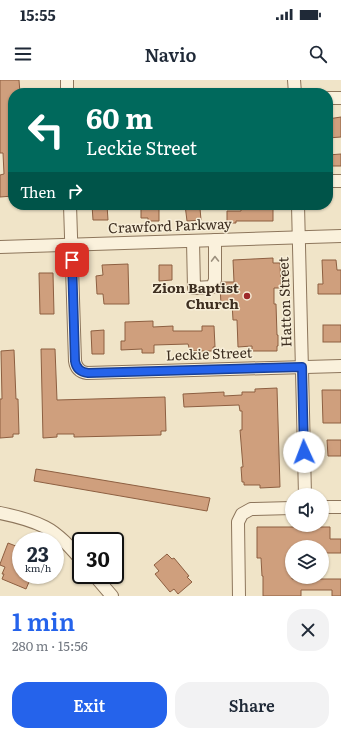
<!DOCTYPE html>
<html lang="en">
<head>
<meta charset="utf-8">
<style>
	:root { --surface:#fff; --page:#f2f2f3; --text:#1f2937; --muted:#747a83; --accent:#2563eb }
	body { margin:0; font-family:Literata,serif; background:var(--page); color:var(--text); height:100vh; display:flex; flex-direction:column; font-size:15px; white-space:nowrap }
	* { box-sizing:border-box; margin:0 }
	p { font-size:13px; color:var(--muted) }
	.icon { flex:none; width:22px; height:22px; fill:none; stroke:currentColor; stroke-width:2; stroke-linecap:round; stroke-linejoin:round }
	.map { position:relative; height:516px; overflow:hidden }
	.drawer { display:flex; flex-direction:column; background:var(--surface); flex:1 }
	.drawer>* { flex:none }
	.hud { position:absolute; left:8px; top:8px; width:325px; height:122px; border-radius:16px; box-shadow:0 1px 3px #0004; background:#00695c; color:#fff; overflow:hidden }
	.fabs { position:absolute; left:285px; top:408px; display:grid; gap:8px }
	.fabs a { display:grid; place-items:center; width:44px; height:44px; border-radius:50%; background:var(--surface); box-shadow:0 1px 3px #0004; font-size:20px }
	.speed { position:absolute; left:12px; top:452px; display:flex; gap:8px; font-size:20px; font-weight:700; text-align:center }
	.speed>* { display:grid; place-content:center; width:52px; height:52px; border-radius:50%; background:var(--surface); box-shadow:0 1px 3px #0004; line-height:1 }
	.speed small { font-size:10px; font-weight:400 }
	.speed .limit { border:2px solid #111; border-radius:6px; background:#fff; color:#111 }
	.pin { position:absolute; display:grid; place-items:center; width:34px; height:34px; color:#fff; margin:-17px; border-radius:8px; box-shadow:0 2px 6px #0006 }
	.me { position:absolute; width:44px; margin:-22px; rotate:358deg; stroke-linejoin:round; filter:drop-shadow(0 0 3px #0008) }
	.turn { display:flex; align-items:center; gap:14px; height:84px; padding:0 12px; font-size:18px }
	.turn .icon { width:52px; height:52px; stroke-width:2.5 }
	.turn b { display:block; font-size:28px; line-height:34px }
	.then { display:flex; align-items:center; height:38px; padding:0 12px; background:#0003; gap:8px; font-size:15px }
	.round { display:grid; place-items:center; flex:none; width:42px; height:42px; border-radius:16px; background:var(--page) }
	.summary { display:flex; align-items:center; justify-content:space-between; height:68px; padding:0 12px }
	h1 { font-size:24px; font-weight:600; line-height:30px; color:var(--accent) }
	.button { display:flex; gap:8px; margin-top:auto; padding:8px 12px }
	.button a { flex:1; height:46px; border-radius:16px; background:var(--accent); color:#fff; font-size:16px; font-weight:600; line-height:46px; text-align:center }
	.button a+a { background:var(--page); color:var(--text) }
	.status { display:flex; justify-content:space-between; align-items:center; height:28px; padding:0 20px; background:var(--surface); direction:ltr }
	.status svg { height:11px; fill:currentColor }
	header { display:flex; justify-content:space-between; align-items:center; height:52px; padding:0 12px; background:var(--surface); font-size:18px; font-weight:600 }
	.map>svg:first-child { display:block }
</style>
</head>
<body>
<div class="status"><b>15:55</b><svg viewBox="0 0 49 12"><path d="M0 12V9h3v3zM5 12V6h3v6zM10 12V3h3v9zM15 12V0h3v12zM26 1h20v11H26zM47 4h2v5h-2z"/></svg></div>
<header><svg class="icon" aria-label="menu" viewBox="0 0 24 24"><path d="M4 6h16M4 12h16M4 18h16"/></svg>Navio<svg class="icon" aria-label="search" viewBox="0 0 24 24"><circle cx="10" cy="10" r="6"/><path d="M15 15l6 6"/></svg></header>
<div class="map">
<svg width="341" height="516" viewBox="0 0 341 516">
	<rect width="100%" height="100%" fill="#f0e4c8"/>
	<g fill="#cf9f7d" stroke="#8d5f41">
		<polygon points="0,0 19,0 20,13 13,13 13,116 0,117 0,95 4,94 3,73 0,73"/>
		<polygon points="341,37 341,57 328,58 328,39"/>
		<polygon points="341,74 341,86 328,86 328,75"/>
		<polygon points="92,125 107,125 108,140 93,140"/>
		<polygon points="141,125 159,125 159,141 148,141 148,138 141,138"/>
		<polygon points="185,125 198,125 198,128 200,128 201,140 187,141"/>
		<polygon points="241,128 273,128 273,141 236,141 236,143 227,143 227,131 241,131"/>
		<polygon points="273,178 273,183 280,183 281,208 274,208 274,224 276,224 277,255 278,255 278,266 277,266 277,271 252,271 252,266 238,267 237,240 233,240 232,223 221,224 220,207 222,202 234,202 233,180"/>
		<polygon points="322,180 336,180 337,190 341,190 341,214 318,214 318,204 323,204"/>
		<polygon points="128,184 129,224 104,224 103,214 97,214 96,196 103,195 102,185"/>
		<polygon points="159,185 172,185 172,200 159,201"/>
		<polygon points="39,193 53,193 54,234 40,234"/>
		<polygon points="153,241 153,247 173,246 173,251 202,251 202,246 214,246 215,267 213,267 214,271 190,271 188,264 154,265 154,273 142,273 142,269 121,270 121,261 125,261 125,242"/>
		<rect x="323" y="245" width="18" height="17"/>
		<polygon points="104,250 104,274 92,274 91,251"/>
		<polygon points="41,269 55,269 57,320 165,317 166,351 161,351 161,355 74,357 74,354 57,354 57,357 43,358"/>
		<polygon points="14,270 16,319 18,319 19,354 13,354 13,357 0,358 0,319 2,319 1,271"/>
		<polygon points="277,308 280,407 260,408 260,405 244,405 244,402 242,402 241,387 243,387 240,350 242,350 242,331 240,331 239,325 184,327 183,314 224,312 224,316 242,315 242,312 255,312 255,309"/>
		<polygon points="322,310 341,310 341,343 323,343"/>
		<polygon points="327,360 341,360 341,376 328,376"/>
		<polygon points="36,389 210,418 207,431 34,401"/>
		<polygon points="257,447 330,447 330,459 341,459 341,473 322,473 322,467 292,467 292,499 341,499 341,516 332,516 332,510 301,510 301,516 263,516 263,496 262,496 261,478 257,478"/>
		<polygon points="8,463 21,468 21,495 32,495 26,509 2,499 4,494 2,494 5,487 0,485 0,484"/>
		<polygon points="167,474 172,479 174,478 189,496 187,497 192,502 178,514 174,509 170,512 155,494 159,491 154,485"/>
	</g>
	<g fill="none" stroke-linecap="round" stroke-linejoin="round">
		<defs>
			<g id="minor">
				<polyline points="67,0 67,13"/>
				<polyline points="294,0 295,13"/>
				<polyline points="328,18 341,18"/>
				<polyline points="328,101 341,101"/>
				<path d="M 70,125 L 75,281 C 76,288 80,292 87,293 L 341,286"/>
				<polyline points="298,125 305,415"/>
				<polyline points="193,161 194,208 212,207 215,200 215,160"/>
				<polyline points="0,167 341,156"/>
				<polyline points="322,427 341,427"/>
				<path d="M 0,433 C 15,436 31,440 45,447 C 59,454 71,468 81,480"/>
				<polyline points="94,495 112,516"/>
				<polyline points="239,516 238,442 242,434 251,429 292,428"/>
			</g>
		</defs>
		<use href="#minor" stroke="#8d765c" stroke-width="14"/>
		<use href="#minor" stroke="#faf1dc" stroke-width="12"/>
	</g>
	<defs><path id="oneway-chevron" d="M-2-3.5L2.5 0L-2 3.5" fill="none" stroke-width="1.6" stroke-linecap="round" stroke-linejoin="round"/></defs>
	<use stroke="#9c907e" href="#oneway-chevron" transform="translate(215 179) rotate(-91)"/>
	<g fill="none" stroke-linecap="round" stroke-linejoin="round">
		<defs>
			<path id="route" d="M 72,180 L 75,281 C 76,288 80,292 88,293 L 302,287 L 304,372"/>
		</defs>
		<use href="#route" stroke="#184099" stroke-width="10"/>
		<use href="#route" stroke="#2563eb" stroke-width="7"/>
	</g>
	<circle fill="#9e2a2b" stroke="#f7eed8" stroke-width="1.5" cx="247" cy="216" r="4"/>
	<g text-anchor="middle" stroke-width="3" stroke-linejoin="round" paint-order="stroke">
		<g font-size="14" fill="#3d2e20" stroke="#f7eed8">
			<text transform="translate(170 146) rotate(-2)" y="5">Crawford Parkway</text>
			<text transform="translate(285 222) rotate(-92)" y="5">Hatton Street</text>
			<text transform="translate(209 274) rotate(-2)" y="5">Leckie Street</text>
		</g>
		<g font-size="14" font-weight="bold" fill="#3d2e20" stroke="#f7eed8" text-anchor="end">
			<text x="239" y="213">Zion Baptist<tspan x="239" dy="16">Church</tspan></text>
		</g>
	</g>
</svg>
<div class="fabs">
<a><svg class="icon" aria-label="sound" viewBox="0 0 24 24"><path d="M4 9h4l5-4v14l-5-4H4zM17 9q2 3 0 6"/></svg></a>
<a><svg class="icon" aria-label="layers" viewBox="0 0 24 24"><path d="M12 4l9 5-9 5-9-5zM3 14l9 5 9-5"/></svg></a>
</div>
<div class="speed"><div>23<small>km/h</small></div><div class="limit">30</div></div>
<div class="pin" style="left:72px;top:180px;background:#d93025"><svg class="icon" aria-label="arrive" viewBox="0 0 24 24"><path d="M6 21V4h12l-3 4 3 4H6"/></svg></div>
<svg class="me" style="left:304px;top:372px" viewBox="-20 -20 40 40"><circle r="19" fill="#fff"/><path d="M0-13L10 11 0 6-10 11z" fill="#2563eb"/></svg>
<div class="hud">
<div class="turn"><svg class="icon" aria-label="left" viewBox="0 0 24 24"><path d="M17 20v-9H6M10 6l-5 5 5 5"/></svg><div><b>60 m</b>Leckie Street</div></div>
<div class="then">Then<svg class="icon" aria-label="right" viewBox="0 0 24 24"><path d="M7 20v-9h11M14 6l5 5-5 5"/></svg></div>
</div>
</div>
<section class="drawer">
<div class="summary"><div><h1>1 min</h1><p>280 m · 15:56</p></div><a class="round"><svg class="icon" aria-label="close" viewBox="0 0 24 24"><path d="M6 6l12 12M18 6L6 18"/></svg></a></div>
<div class="button"><a>Exit</a><a>Share</a></div>
</section>
</body>
</html>
